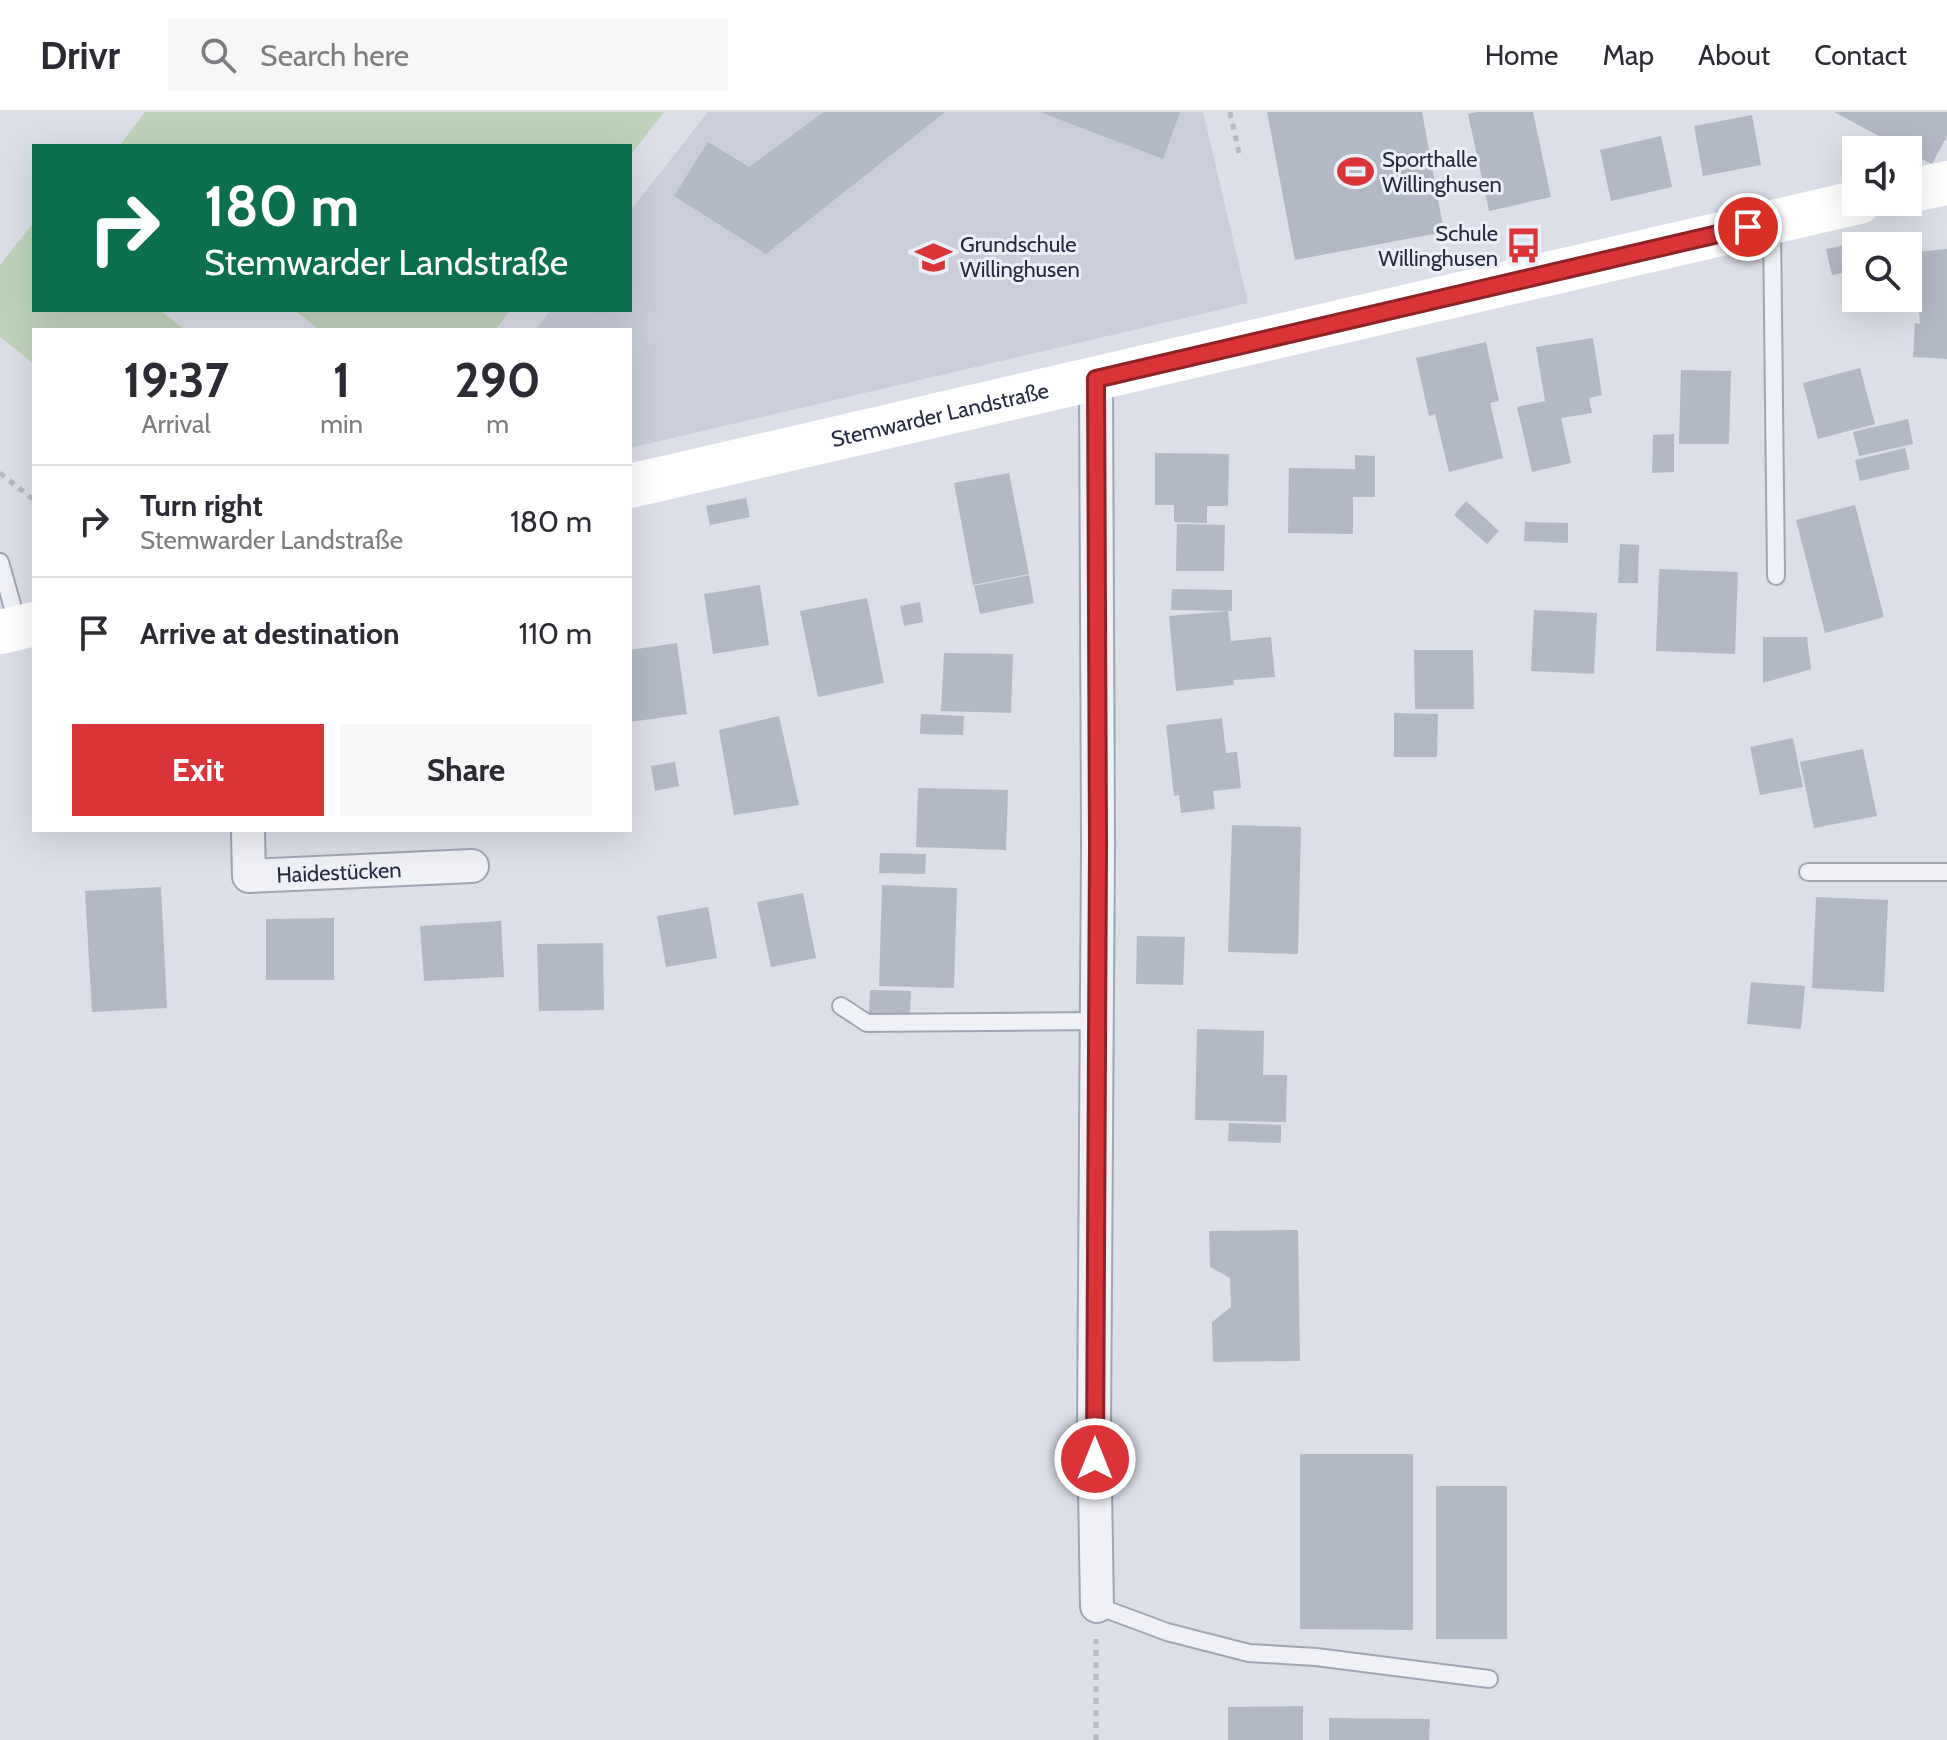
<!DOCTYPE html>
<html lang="en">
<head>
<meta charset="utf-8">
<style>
	:root { --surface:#fff; --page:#f7f7f7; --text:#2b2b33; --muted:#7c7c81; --line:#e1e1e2; --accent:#da3439 }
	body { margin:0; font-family:Cabin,sans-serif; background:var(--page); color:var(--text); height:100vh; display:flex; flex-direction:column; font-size:30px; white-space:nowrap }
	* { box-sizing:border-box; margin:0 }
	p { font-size:26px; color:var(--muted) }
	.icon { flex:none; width:44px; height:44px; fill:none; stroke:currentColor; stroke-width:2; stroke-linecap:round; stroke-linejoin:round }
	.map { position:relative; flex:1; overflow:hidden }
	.drawer { position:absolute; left:32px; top:216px; width:600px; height:504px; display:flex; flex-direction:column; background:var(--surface); border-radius:0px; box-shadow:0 8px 32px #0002 }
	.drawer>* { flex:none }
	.guide { position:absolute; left:32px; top:32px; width:600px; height:168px; border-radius:0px; box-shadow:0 8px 32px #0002; background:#0b6e4f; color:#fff; overflow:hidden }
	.buttons { position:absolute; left:1842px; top:24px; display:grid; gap:16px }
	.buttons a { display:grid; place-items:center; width:80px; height:80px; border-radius:0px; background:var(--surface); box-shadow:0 8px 32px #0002; font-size:40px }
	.pin { position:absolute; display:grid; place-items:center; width:68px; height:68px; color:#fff; margin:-34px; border:4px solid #fff; border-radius:50%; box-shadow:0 2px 8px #0007 }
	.me { position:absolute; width:88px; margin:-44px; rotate:0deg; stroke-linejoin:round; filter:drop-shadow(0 0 6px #0008) }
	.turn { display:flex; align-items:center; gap:28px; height:168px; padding:0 40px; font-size:36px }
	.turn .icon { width:104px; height:104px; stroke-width:2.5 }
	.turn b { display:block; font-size:56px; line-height:68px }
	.eta { display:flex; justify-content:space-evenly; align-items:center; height:136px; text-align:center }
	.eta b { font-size:48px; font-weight:700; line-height:56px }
	.button { display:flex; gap:16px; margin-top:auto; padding:16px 40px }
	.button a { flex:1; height:92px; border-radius:0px; background:var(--accent); color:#fff; font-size:32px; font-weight:700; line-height:92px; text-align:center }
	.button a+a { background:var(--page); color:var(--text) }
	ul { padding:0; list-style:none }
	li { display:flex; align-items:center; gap:24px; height:112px; padding:0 40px; border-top:2px solid var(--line) }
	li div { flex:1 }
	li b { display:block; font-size:30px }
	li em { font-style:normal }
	header { display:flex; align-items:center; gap:48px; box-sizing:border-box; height:112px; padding:0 40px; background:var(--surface); border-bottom:2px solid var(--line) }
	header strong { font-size:38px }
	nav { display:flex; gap:44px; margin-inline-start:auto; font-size:28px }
	.search { width:560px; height:72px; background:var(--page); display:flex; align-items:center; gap:20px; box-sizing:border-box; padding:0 28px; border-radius:0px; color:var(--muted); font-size:30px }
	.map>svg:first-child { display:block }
</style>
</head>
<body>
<header>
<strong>Drivr</strong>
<div class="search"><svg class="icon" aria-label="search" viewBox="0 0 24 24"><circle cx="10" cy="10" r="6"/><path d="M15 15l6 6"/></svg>Search here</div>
<nav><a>Home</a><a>Map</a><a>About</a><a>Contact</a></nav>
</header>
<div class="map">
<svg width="1947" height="1628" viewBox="0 0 1947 1628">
	<rect width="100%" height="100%" fill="#dcdfe8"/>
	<polygon fill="#caceda" points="708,0 1203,0 1248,191 630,336 630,218 535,218 551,198 630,198 630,99"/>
	<g fill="#bfd3bc">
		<polygon points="145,0 664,0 630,44 630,34 119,34"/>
		<polygon points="34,110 34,198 160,198 185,218 34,218 34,252 0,225 0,153"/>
		<polygon points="294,198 510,198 495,218 320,218"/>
	</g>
	<g fill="#b3b8c5">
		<polygon points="824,0 945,0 766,142 674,84 708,30 749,55"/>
		<polygon points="1040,0 1180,0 1163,47"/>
		<polygon points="1267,0 1422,0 1444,120 1295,148"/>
		<polygon points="1477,0 1533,0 1551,85 1489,99 1468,2"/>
		<polygon points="1834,0 1947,0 1947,24 1932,52 1908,40 1908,38 1905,38"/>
		<polygon points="1752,3 1761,53 1703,64 1694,14"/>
		<polygon points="1661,24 1672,75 1611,89 1600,38"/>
		<polygon points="1878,126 1879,134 1856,134 1856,158 1832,163 1826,137"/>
		<polygon points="1947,137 1947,247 1913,245 1915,211 1920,212 1914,140"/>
		<polygon points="1593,226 1602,283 1589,286 1592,301 1561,306 1571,351 1532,360 1517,295 1545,289 1536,235"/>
		<polygon points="1486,230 1499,289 1490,291 1503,346 1449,360 1435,302 1429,304 1416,246"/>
		<polygon points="1860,256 1875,312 1818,327 1803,271"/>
		<polygon points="1681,258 1731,259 1729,332 1679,332"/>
		<polygon points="1908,307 1913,332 1859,344 1853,320"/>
		<polygon points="1674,322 1674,360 1652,361 1653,323"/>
		<polygon points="1905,336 1910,357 1860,369 1855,348"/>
		<polygon points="1155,341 1229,342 1228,394 1207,394 1207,411 1174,410 1174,393 1155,393"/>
		<polygon points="1355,343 1375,344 1375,385 1353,385 1353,422 1288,421 1289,356 1355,357"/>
		<polygon points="1009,361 1029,462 973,473 954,371"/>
		<polygon points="746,386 750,405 710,413 706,394"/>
		<polygon points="1466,389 1499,419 1487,432 1454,403"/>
		<polygon points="1855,393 1884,505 1825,521 1796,408"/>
		<polygon points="1525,410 1568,411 1568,431 1524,429"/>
		<polygon points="1177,412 1225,413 1224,459 1176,459"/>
		<polygon points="1620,432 1639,433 1638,471 1618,471"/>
		<polygon points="1659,457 1738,460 1735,542 1656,539"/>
		<polygon points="1029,463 1034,491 980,502 974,474"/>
		<polygon points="760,473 769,533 713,542 704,482"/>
		<polygon points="1172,477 1232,478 1232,499 1171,498"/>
		<polygon points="867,486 884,571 818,585 800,499"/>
		<polygon points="920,490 923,510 904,514 900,494"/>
		<polygon points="1534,498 1597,501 1594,562 1531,559"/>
		<polygon points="1228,499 1231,529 1271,525 1275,565 1234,568 1234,573 1176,579 1169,504"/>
		<polygon points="1763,525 1807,525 1811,557 1763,571"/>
		<polygon points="677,531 687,602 630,610 630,538"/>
		<polygon points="1414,538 1473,538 1474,597 1415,597"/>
		<polygon points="944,541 1013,542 1011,601 941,599"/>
		<polygon points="1394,601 1438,602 1437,645 1394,645"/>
		<polygon points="921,602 964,604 963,623 920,622"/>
		<polygon points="779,604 799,693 734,703 719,618"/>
		<polygon points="1222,606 1226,641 1237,640 1241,676 1213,679 1215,697 1181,701 1179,683 1174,684 1166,613"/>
		<polygon points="1793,626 1803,675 1760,683 1750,635"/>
		<polygon points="1863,637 1877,704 1814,716 1800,650"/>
		<polygon points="675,650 679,674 655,679 651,654"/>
		<polygon points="918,676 1008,678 1006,738 916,735"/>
		<polygon points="1232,713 1301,715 1298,842 1228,840"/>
		<polygon points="880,741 926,742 925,762 879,761"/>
		<polygon points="882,773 957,776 954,876 879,874"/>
		<polygon points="161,775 167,896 92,900 85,779"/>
		<polygon points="803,781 816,846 771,855 757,790"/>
		<polygon points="1816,785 1888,788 1884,880 1812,876"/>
		<polygon points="708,795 717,846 666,855 657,804"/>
		<polygon points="334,806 334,868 266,868 266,807"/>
		<polygon points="501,809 504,865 424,869 420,814"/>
		<polygon points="1137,824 1185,825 1183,873 1136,872"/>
		<polygon points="603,831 604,898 539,899 537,832"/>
		<polygon points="1751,870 1805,874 1801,917 1747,912"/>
		<polygon points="870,878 911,879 910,902 869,901"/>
		<polygon points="1197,917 1264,919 1263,963 1287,963 1286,1010 1195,1008"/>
		<polygon points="1229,1011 1281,1013 1281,1031 1228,1029"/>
		<polygon points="1298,1118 1300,1249 1213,1250 1212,1210 1231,1195 1230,1166 1210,1155 1209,1119"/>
		<polygon points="1300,1342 1413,1342 1413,1518 1300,1517"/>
		<rect x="1436" y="1374" width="71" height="153"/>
		<polygon points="1303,1594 1303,1628 1228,1628 1228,1595"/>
		<polygon points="1329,1606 1430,1607 1429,1628 1329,1628"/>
	</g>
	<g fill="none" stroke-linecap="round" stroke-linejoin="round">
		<defs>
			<g id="lane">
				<polyline points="1772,114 1776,464"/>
				<polyline points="0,450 18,514"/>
				<polyline points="1808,760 1947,760"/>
				<polyline points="841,894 867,911 1097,909"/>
				<polyline points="1097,1494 1167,1520 1249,1541 1316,1545 1489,1567"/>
			</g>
			<g id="street">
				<polyline points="1096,267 1098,732 1094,1318 1097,1494"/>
				<path id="s1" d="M 248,718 L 249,764 L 472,754"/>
			</g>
		</defs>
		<use href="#lane" stroke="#a1a5b2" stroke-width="20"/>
		<use href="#street" stroke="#a1a5b2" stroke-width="36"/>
		<g stroke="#b6bac3" stroke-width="5" stroke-dasharray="6 6" stroke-linecap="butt">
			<polyline points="1230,0 1240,46"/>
			<polyline points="0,361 34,388"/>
			<polyline points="1096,1628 1096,1527"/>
		</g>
		<use href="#lane" stroke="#eff1f6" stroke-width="16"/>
		<use href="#street" stroke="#eff1f6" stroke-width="32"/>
		<g stroke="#fff" stroke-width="44">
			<polyline points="1908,79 1947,71"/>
			<path id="s2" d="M 630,374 L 1859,90"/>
			<polyline points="0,520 34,512"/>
		</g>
	</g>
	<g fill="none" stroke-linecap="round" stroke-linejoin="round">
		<defs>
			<polyline id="route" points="1095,1347 1098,732 1096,267 1748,115"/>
		</defs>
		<use href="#route" stroke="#8e2225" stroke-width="20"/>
		<use href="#route" stroke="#da3439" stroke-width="14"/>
	</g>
	<defs>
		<symbol id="stadium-bare" viewBox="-9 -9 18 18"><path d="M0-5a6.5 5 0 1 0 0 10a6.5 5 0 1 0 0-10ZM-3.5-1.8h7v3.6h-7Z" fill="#da3439" stroke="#eceff5" stroke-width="2.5" paint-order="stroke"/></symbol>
		<symbol id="bus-bare" viewBox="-9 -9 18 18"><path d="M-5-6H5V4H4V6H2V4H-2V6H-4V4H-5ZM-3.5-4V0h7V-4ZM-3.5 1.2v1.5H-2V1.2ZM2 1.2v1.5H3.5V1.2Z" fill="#da3439" stroke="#eceff5" stroke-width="2.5" paint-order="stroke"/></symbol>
		<symbol id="school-bare" viewBox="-9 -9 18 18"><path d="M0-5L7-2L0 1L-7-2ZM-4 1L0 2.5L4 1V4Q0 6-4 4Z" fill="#da3439" stroke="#eceff5" stroke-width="2.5" paint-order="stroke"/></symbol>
	</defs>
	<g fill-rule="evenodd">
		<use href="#stadium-bare" x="1330" y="34" width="51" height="51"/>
		<use href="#bus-bare" x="1498" y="108" width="51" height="51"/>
		<use href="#school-bare" x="908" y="120" width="51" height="51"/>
	</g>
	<g text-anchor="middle" stroke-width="6" stroke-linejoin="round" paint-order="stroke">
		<g font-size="22" fill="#252b40" stroke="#eceff5" text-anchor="start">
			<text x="1382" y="55">Sporthalle<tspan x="1382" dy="25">Willinghusen</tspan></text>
			<text x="1498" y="129" text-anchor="end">Schule<tspan x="1498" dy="25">Willinghusen</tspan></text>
			<text x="960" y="140">Grundschule<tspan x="960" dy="25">Willinghusen</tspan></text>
		</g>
		<g font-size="22" fill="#252b40" stroke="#eceff5">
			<text dy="8" stroke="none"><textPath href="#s2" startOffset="318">Stemwarder Landstraße</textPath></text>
			<text dy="8" stroke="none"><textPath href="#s1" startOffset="136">Haidestücken</textPath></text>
		</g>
	</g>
</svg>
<div class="buttons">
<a><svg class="icon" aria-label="sound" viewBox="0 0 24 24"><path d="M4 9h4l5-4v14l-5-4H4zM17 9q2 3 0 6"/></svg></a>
<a><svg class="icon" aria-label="search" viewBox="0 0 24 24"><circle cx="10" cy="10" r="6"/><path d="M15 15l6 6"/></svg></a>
</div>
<div class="pin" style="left:1748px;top:115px;background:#d93025"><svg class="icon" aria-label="arrive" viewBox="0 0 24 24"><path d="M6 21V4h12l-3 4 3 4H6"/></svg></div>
<svg class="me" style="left:1095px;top:1347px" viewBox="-20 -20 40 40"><circle r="17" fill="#da3439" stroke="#fff" stroke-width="3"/><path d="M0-11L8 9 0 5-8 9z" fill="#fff"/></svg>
<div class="guide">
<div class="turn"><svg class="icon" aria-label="right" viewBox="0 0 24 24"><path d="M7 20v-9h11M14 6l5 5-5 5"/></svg><div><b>180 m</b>Stemwarder Landstraße</div></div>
</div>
<section class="drawer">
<div class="eta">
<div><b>19:37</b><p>Arrival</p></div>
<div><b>1</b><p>min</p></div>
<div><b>290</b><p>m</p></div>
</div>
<ul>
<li><svg class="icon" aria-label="right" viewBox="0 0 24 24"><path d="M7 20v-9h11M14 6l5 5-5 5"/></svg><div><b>Turn right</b><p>Stemwarder Landstraße</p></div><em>180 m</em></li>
<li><svg class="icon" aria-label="arrive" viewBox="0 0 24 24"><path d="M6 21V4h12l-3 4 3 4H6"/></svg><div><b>Arrive at destination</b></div><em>110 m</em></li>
</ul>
<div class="button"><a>Exit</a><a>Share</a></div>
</section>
</div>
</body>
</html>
